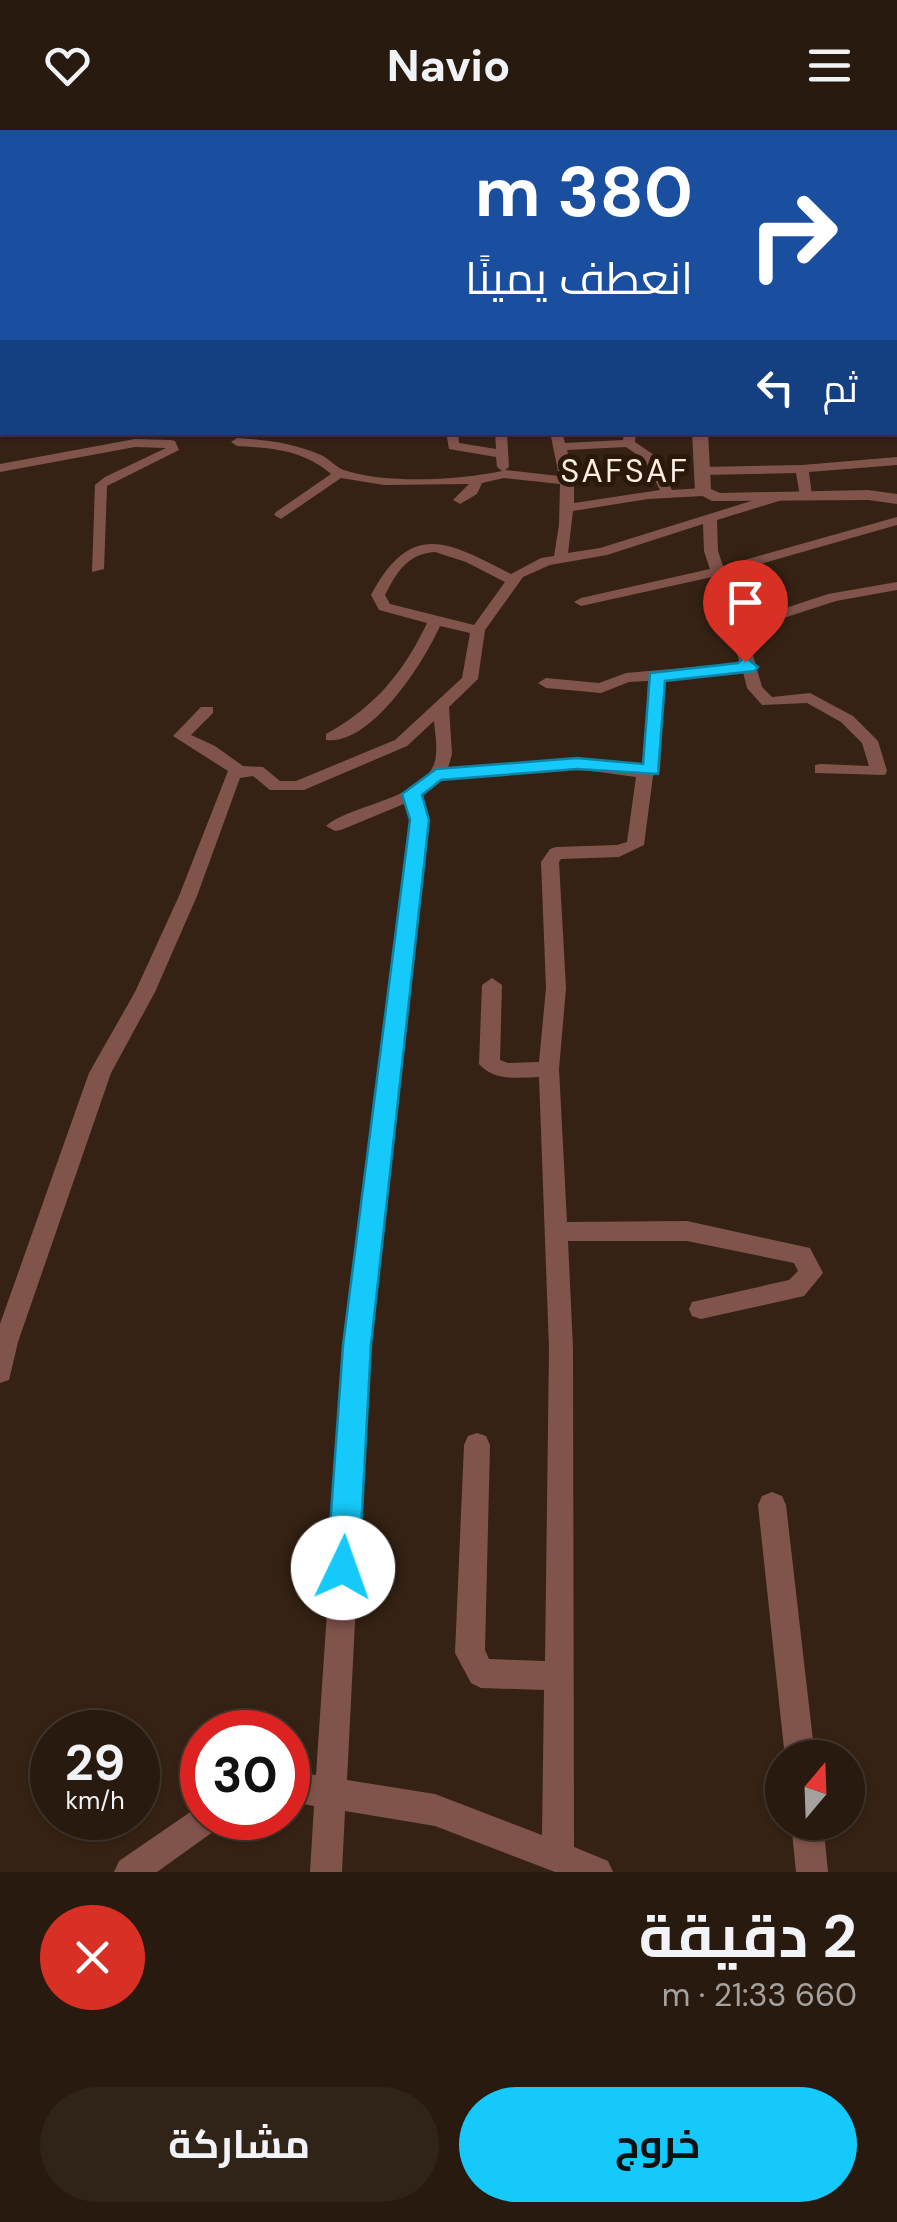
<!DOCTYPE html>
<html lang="ar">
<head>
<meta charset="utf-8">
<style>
	:root { --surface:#281a0f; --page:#302318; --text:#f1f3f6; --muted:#a5a19e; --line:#44382f; --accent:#15cafb }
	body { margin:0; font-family:"DM Sans",Cairo,sans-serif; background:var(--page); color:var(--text); direction:rtl; height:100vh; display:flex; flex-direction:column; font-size:38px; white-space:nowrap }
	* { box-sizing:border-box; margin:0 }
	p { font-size:32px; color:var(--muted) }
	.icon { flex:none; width:55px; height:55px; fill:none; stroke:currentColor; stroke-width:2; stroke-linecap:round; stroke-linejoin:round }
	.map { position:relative; height:1742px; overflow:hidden; direction:ltr }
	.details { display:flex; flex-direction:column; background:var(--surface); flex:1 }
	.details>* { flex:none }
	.guide { position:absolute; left:0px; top:0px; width:898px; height:305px; box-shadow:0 2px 8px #0004,0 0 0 2px var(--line); direction:rtl; background:#1a4fa0; color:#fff; overflow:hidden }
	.needle { width:65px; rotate:19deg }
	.buttons { position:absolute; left:765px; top:1610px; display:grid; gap:20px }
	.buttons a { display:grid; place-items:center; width:100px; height:100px; border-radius:50%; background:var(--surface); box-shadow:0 2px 8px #0004,0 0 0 2px var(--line); font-size:50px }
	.speed { position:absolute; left:30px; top:1580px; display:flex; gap:20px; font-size:50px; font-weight:700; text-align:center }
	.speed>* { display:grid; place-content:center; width:130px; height:130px; border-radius:50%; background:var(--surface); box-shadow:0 2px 8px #0004,0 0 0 2px var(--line); line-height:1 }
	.speed small { font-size:25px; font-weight:400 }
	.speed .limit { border:15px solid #d22; background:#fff; color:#111 }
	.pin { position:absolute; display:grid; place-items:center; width:85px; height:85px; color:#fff; margin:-102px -42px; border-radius:50% 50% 50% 0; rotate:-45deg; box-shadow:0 0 10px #0007 }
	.pin .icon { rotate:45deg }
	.me { position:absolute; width:110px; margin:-55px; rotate:3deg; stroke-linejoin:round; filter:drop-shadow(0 0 8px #0008) }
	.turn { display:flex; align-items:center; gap:35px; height:210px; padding:0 40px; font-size:45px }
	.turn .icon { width:130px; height:130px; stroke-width:2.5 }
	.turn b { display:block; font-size:70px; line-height:85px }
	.then { display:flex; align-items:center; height:95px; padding:0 40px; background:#0003; gap:20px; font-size:38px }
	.round { display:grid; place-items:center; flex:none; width:105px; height:105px; border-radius:52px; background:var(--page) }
	.summary { display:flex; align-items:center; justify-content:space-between; height:170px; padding:0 40px }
	h1 { font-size:60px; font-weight:700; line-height:75px }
	.primary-button { display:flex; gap:20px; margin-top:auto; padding:20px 40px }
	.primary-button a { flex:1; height:115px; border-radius:60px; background:var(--accent); color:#111; font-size:40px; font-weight:700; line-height:115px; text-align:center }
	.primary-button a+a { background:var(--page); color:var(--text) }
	header { display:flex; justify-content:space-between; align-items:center; height:130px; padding:0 40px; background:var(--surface); font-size:45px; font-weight:700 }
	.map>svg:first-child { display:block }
</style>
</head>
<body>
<header><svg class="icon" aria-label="menu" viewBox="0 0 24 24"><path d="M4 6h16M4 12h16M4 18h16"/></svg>Navio<svg class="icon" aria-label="heart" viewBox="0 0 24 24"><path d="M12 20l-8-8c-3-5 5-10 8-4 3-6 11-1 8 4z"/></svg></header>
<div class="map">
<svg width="897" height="1742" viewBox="0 0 897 1742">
	<rect width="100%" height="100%" fill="#352214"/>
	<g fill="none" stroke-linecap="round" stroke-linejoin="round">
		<g fill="#80544b" fill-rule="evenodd">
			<polygon points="170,0 178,0 180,2 172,2"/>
			<polygon points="495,0 504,0 506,2 497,2"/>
			<polygon points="643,0 652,0 654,2 645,2"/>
			<polygon points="678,0 688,0 690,2 681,2"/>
			<rect x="848" y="0" width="8" height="2"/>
			<rect x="895" y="29" width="2" height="5"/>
			<polygon points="897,71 897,77 895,78 895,72"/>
			<rect x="0" y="94" width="2" height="6"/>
			<rect x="895" y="134" width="2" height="6"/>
			<rect x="895" y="157" width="2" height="6"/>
			<rect x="895" y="267" width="2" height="9"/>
			<polygon points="2,290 2,301 0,302 0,291"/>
			<path d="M 446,302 L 458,302 L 459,313 L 496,319 L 495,302 L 507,302 L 509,337 L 505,340 L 559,346 L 550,302 L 562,302 L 565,313 L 623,310 L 624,302 L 636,302 L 635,312 L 654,325 L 672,360 L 703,358 L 709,362 L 703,366 L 648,369 L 573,381 L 568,423 L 600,418 L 777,363 L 783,367 L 782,370 L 717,390 L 718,421 L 723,436 L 897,387 L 897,395 L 725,444 L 741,489 L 752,489 L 828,464 L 897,452 L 897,460 L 836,471 L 759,496 L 750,515 L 762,557 L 772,567 L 810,563 L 853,586 L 878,611 L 887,641 L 885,645 L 815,643 L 815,635 L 821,634 L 869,636 L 862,613 L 841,592 L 807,573 L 762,575 L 747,558 L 743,542 L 664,549 L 660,640 L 653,646 L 644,715 L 619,727 L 561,729 L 559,732 L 566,858 L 559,939 L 567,1092 L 687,1091 L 810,1118 L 823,1143 L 804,1166 L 701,1189 L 692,1186 L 689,1179 L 692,1172 L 789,1150 L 798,1141 L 794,1133 L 687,1111 L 568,1111 L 573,1218 L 574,1717 L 608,1731 L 613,1742 L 555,1742 L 435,1696 L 345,1681 L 342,1742 L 310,1742 L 314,1676 L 288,1671 L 288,1641 L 316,1645 L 345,1215 L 411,689 L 406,673 L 341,700 L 335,701 L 326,696 C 351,674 425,669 435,631 C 438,619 435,603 434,591 L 407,616 L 304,660 L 270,660 L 253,646 L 240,648 L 197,766 L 155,862 L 111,943 L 18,1212 L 9,1250 L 0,1253 L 0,1194 L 89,943 L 135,862 L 179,766 L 228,641 L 173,606 L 201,577 L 213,577 L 213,583 L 191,605 L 215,616 L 243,636 L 263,637 L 280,651 L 296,651 L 395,610 L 462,548 L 470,503 L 440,496 C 424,532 371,616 326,610 L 326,604 C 374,578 404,542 427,493 L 379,480 L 371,465 C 411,390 447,411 511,444 L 541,428 L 554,426 L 559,395 L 560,354 L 504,348 L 482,353 L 477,364 L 460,374 L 453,370 L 469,354 L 384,355 L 341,348 L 281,389 L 274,385 L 276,382 L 331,344 C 303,320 272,318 237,316 L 231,312 L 237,308 C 268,310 292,313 321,325 C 330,329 337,339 347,341 C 389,354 460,350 502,341 L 497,337 L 496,327 L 449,319 ZM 626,317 L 645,330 L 660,360 L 574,373 L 574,351 L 567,320 ZM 703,394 L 704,421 L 710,439 L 581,468 L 574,472 L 581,476 L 712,447 L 724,487 L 732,496 L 743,497 L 734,515 L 740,533 L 626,543 L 599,553 L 546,548 L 538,553 L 546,558 L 601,563 L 629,552 L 648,551 L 644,637 L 577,629 L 448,638 L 452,624 L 449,577 L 478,549 L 485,500 L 523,447 L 550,435 L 607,425 ZM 435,422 L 466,432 L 505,452 L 474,495 L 390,474 L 385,465 C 397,442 407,424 435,422 ZM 577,639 L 636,647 L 627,712 L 617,715 L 556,717 L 550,719 L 541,732 L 546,858 L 539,932 L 508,933 L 500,930 L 502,855 L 492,848 L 482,855 L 479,934 C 494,951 517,948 539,947 L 549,1218 L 545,1531 L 489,1529 L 485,1520 L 490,1315 L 486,1306 L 477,1303 L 468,1306 L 464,1315 L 455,1523 L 471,1553 L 481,1558 L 544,1560 L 542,1705 L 435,1664 L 347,1650 L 369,1215 L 429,689 L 420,665 L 441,649 Z"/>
			<polygon points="135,309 171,310 175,311 179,320 107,356 104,439 92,442 95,355 105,347 166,318 135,317 0,342 0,334"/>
			<polygon points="897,327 897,335 809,342 812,366 806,370 800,366 796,343 701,345 695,341 701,337 802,335"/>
			<polygon points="772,1362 782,1366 786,1375 815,1628 785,1628 758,1375 762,1366"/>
			<polygon points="202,1674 202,1688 221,1688 217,1699 157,1742 114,1742 119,1731"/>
			<polygon points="791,1692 823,1692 828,1742 796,1742"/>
		</g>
		<g fill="#80544b" fill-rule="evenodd">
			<polygon points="801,0 815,0 816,2 804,2"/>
			<polygon points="692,302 708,302 711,359 720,363 868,360 897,364 897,374 868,370 712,371 695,362"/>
		</g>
		<rect fill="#d87f6d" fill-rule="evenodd" x="0" y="25" width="2" height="6"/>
	</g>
	<polygon fill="#15cafb" stroke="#0e83a3" stroke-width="2.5" points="745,527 758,537 755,541 665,551 658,644 577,639 441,650 422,665 429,690 371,1215 359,1438 354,1449 343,1454 332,1449 327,1438 343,1215 410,690 402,664 436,639 577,628 643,634 650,543 738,533"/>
	<g text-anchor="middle" stroke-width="10" stroke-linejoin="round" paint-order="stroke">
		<g font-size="32" letter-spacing="2.5" fill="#fcefe6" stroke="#2a190b">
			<text x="625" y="352">SAFSAF</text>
		</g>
	</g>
</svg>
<div class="buttons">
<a><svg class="needle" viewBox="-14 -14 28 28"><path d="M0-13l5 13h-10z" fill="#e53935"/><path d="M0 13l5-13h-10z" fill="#a5a19e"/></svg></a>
</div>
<div class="speed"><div>29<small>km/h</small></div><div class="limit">30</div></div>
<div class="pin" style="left:745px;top:532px;background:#d93025"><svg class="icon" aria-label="arrive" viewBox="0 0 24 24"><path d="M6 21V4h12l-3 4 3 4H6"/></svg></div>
<svg class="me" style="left:343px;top:1438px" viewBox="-20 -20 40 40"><circle r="19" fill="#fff"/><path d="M0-13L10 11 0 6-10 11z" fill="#15cafb"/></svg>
<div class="guide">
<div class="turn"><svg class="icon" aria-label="right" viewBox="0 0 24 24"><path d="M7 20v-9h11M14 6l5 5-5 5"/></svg><div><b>380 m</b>انعطف يمينًا</div></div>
<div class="then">ثم<svg class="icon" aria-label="left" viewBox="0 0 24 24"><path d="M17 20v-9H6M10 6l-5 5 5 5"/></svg></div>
</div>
</div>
<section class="details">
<div class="summary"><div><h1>2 دقيقة</h1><p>660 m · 21:33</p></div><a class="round" style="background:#d93025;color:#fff"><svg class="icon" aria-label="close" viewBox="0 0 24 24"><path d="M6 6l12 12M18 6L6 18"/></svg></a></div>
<div class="primary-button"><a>خروج</a><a>مشاركة</a></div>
</section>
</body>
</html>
